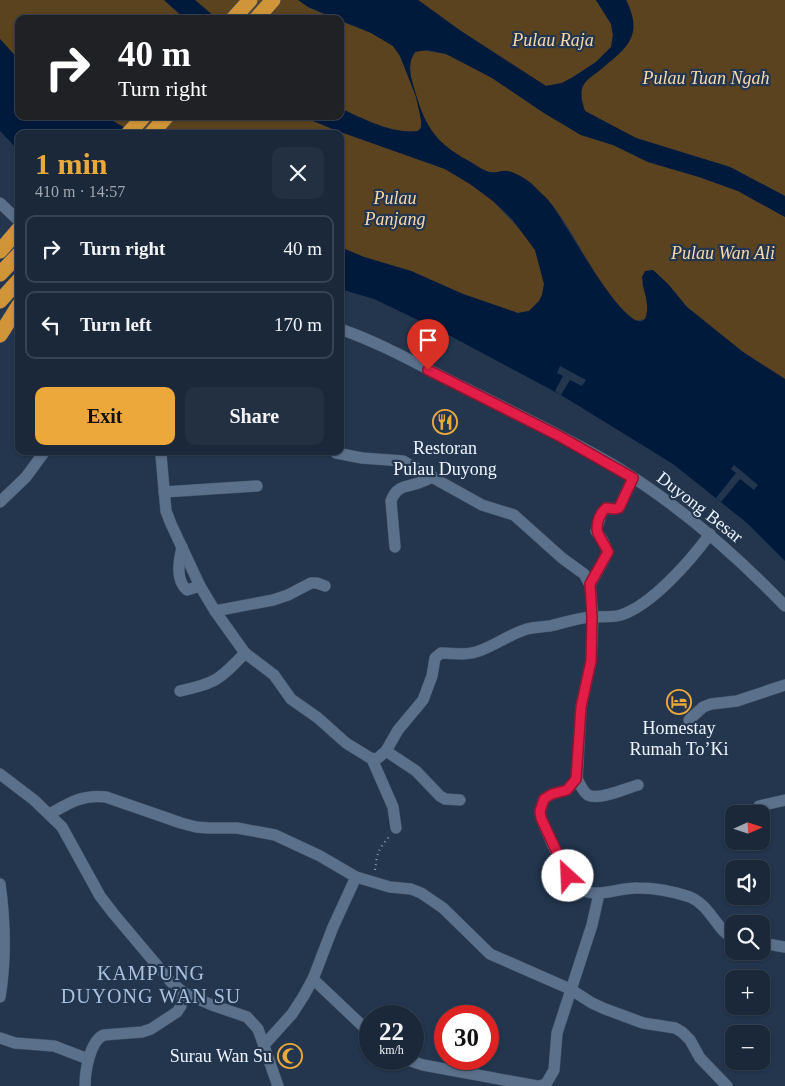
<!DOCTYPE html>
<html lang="en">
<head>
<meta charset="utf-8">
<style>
	:root { --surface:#1a283a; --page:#233042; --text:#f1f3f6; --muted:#9fa6af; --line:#384454; --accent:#eda83b }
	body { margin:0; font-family:"Times New Roman",serif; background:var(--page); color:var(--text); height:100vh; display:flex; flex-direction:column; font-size:19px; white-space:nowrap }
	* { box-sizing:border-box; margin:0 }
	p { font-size:16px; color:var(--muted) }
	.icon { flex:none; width:28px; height:28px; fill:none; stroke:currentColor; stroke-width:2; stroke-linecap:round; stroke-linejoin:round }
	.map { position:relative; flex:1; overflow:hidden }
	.details { position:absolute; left:15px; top:130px; width:329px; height:325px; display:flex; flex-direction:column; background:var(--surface); border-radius:10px; box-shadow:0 1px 4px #0004,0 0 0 1px var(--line) }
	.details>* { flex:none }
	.top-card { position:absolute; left:15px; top:15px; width:329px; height:105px; border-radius:10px; box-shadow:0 1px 4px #0004,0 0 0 1px var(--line); background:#202124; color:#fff; overflow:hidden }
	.needle { width:32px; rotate:87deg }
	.buttons { position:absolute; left:725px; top:805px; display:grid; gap:10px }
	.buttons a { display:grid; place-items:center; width:45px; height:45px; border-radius:10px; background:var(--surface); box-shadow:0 1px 4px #0004,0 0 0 1px var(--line); font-size:25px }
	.speed { position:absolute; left:359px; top:1005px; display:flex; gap:10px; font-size:25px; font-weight:700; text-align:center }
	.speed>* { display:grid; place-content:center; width:65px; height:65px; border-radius:50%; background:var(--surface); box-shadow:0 1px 4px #0004,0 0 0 1px var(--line); line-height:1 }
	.speed small { font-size:12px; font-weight:400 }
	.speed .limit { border:8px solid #d22; background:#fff; color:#111 }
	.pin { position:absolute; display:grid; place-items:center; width:42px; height:42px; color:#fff; margin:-51px -21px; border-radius:50% 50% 50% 0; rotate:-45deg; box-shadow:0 0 5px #0007 }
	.pin .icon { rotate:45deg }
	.me { position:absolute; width:55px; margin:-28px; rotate:335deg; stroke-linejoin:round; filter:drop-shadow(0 0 4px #0008) }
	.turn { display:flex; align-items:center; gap:18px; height:105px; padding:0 20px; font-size:22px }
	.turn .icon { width:65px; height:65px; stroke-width:2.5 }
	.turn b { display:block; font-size:35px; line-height:42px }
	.round { display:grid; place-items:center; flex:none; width:52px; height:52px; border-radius:10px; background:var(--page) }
	.headline { display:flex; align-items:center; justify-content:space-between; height:85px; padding:0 20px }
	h1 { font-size:30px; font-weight:700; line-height:38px; color:var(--accent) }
	.action { display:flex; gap:10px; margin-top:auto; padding:10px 20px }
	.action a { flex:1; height:58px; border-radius:10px; background:var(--accent); color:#111; font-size:20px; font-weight:700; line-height:58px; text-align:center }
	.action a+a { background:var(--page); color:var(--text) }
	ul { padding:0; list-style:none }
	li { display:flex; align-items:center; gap:15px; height:68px; margin:0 10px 8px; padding:0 10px; border:2px solid var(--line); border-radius:10px }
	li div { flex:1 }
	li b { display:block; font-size:19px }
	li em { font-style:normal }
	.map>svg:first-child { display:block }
</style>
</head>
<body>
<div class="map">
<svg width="785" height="1086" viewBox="0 0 785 1086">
	<rect width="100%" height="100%" fill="#23364e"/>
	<g fill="#5b431f">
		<polygon points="0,0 164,0 185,19 19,19 19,60 0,39"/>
		<polygon points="195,0 321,0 308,7 335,19 217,19"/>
		<polygon points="418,0 596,0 611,24 613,35 611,47 596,62 573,77 562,83 546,86 461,31"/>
		<path d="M 626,0 L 785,0 L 785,196 L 730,167 L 636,138 L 585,111 C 582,103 579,91 584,84 C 589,76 615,57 623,50 L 629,6 Z"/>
		<path d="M 340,21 C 357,28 379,33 393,46 C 407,60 415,93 420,112 C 421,119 423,126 418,131 C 391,134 364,119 340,108 Z"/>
		<path d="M 420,50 L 446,54 L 465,63 L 492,78 L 544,113 L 581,135 L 613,145 L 648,162 L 699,177 L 738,191 L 785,217 L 785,379 L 743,352 L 687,307 L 668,284 L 653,270 L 650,270 L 642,284 C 646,296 650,307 645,319 L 636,321 C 598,292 582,243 553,206 C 545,196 519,180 507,171 C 502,171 496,173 492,172 C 480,172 444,147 436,138 C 425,124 395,58 420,50 Z"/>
		<polygon points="104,116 301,116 335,130 445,169 470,184 493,201 523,233 535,250 539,262 544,284 542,295 539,301 529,311 518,313 463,294 411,271 364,257 340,247 340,134 136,134"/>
	</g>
	<g fill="#001a3c">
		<polygon points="164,0 195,0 217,19 185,19"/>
		<path d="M 298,0 L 418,0 L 461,31 L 546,86 L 562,83 L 573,77 L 596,62 L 611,47 L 613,35 L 611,24 L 596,0 L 626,0 C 645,37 625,49 599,71 C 594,75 587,79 584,84 C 579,91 582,103 585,111 L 636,138 L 730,167 L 785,196 L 785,217 L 738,191 L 699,177 L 648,162 L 613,145 L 581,135 L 544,113 L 492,78 L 446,54 L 427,50 L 415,52 C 406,65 411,77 415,91 C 425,127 436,143 469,161 C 475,164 482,170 489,172 C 495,174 502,170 508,171 C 520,174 531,182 539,191 C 544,196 549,200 552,205 C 568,227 616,316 638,321 C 641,322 642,321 645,319 C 651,305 643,292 642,277 L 645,271 L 653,270 L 668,284 L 687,307 L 743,352 L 785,379 L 785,561 L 747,523 L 673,464 L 561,395 L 441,331 L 374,299 L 340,289 L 340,247 L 364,257 L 411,271 L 463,294 L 518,313 L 529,311 L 539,301 L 542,295 L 544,284 L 535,250 L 512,219 L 493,201 L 470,184 L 445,169 L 335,130 L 301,116 L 340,116 L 340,108 C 364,119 391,134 418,131 L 421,128 L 421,120 L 416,97 L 400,56 L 393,46 L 371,33 L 308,7 Z"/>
		<polygon points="0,39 19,60 19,116 104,116 136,134 19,134 19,151 0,131"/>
	</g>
	<g fill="#23364e">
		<polygon points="560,366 586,380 582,386 570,380 561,395 555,391 563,376 557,373"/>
		<polygon points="734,465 758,485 754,490 740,479 721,502 716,498 736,473 731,469"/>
	</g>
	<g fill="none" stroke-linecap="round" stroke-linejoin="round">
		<defs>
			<g id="minor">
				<polyline points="0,203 19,221"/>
				<path d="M 340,329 C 384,344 426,369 467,389 C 517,414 568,438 615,466 C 679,505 734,553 785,606"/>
				<polyline points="159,451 161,455 166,511 171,524 200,586 215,611 245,653 274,675 291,699 318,718 346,743 372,759 393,807 396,828"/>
				<path d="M 335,451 L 336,453 L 362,458 L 403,461 L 482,505 L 514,515 L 562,558 L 584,574 L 590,585 L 593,617 L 591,661 L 581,707 L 577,779 L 567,790 L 552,794 L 544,799 L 540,811 L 541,818 C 548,833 563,872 573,883 C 592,903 615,887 638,888 C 654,888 675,892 690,897 C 710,905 718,932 734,939"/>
				<polyline points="164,492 257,486"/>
				<polyline points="0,502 26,477 45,451"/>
				<path d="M 182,547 C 179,561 175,580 187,590 L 200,586"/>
				<path d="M 395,547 L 391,501 C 397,484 407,488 421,482 C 425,481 429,478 433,477"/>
				<polyline points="590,585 608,552 603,541 596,531 601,514 606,508 615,509 619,508 633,478"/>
				<polyline points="215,611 273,600 288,595 311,583 317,583 325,586"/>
				<path d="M 180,691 C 217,683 220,679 245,653"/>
				<polyline points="689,720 703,707 711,704 737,701 785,685"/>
				<polyline points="386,751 416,771 440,796 445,799 460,800"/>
				<path d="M 372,759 L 378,758 L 386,751 L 398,730 L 423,700 L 432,676 L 435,658 L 441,653 C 453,653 467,656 479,651 C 496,645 510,634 527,629 C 535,627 542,627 550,626 C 563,623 577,618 591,617 C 601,616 611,618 621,615 C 652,605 691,560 710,534"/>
				<polyline points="0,774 34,800 62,827 100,896 113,913 171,982 184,993 212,1005 247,1017 258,1029 278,1086"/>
				<path d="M 577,779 C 580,784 583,792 588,795 C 598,801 627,788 638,785"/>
				<polyline points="759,806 785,800"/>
				<path d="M 50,814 C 69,803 83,794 106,797 L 181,823 L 196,827 L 209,828 L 237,828 L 275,835 L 320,856 L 356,877 L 390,887 L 411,889 L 421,893 L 443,908 L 490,954 L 570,989 L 592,1003 L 605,1009 L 643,1023 L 675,1028 L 682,1032 L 690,1040 L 700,1058 L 727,1086"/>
				<path d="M 0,884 C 5,920 6,961 0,997"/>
				<polyline points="761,943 785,947"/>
				<polyline points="313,979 370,1033"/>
				<polyline points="0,1038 15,1043 54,1046 88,1059"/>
				<polyline points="264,1045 292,1014 303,997 313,979 333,927 356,877"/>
				<polyline points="405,1059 423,1065 537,1086"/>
				<path d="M 85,1086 C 85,1072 90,1040 104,1035 L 142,1032 L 151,1029 L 177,1012 L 181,1006 L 184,993"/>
				<polyline points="539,1086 546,1084 554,1070 557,1033 592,925 599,894"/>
			</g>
			<g id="highway">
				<polyline points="233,19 250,0"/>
				<polyline points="256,19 273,0"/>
				<polyline points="128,134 144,116"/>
				<polyline points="151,134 167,116"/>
				<polyline points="0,251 19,229"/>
				<polyline points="0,274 19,254"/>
				<polyline points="0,301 19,280"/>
				<polyline points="0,335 19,305"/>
			</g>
		</defs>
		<use href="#minor" stroke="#405164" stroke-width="12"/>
		<use href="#highway" stroke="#405164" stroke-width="16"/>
		<path stroke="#919eae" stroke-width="2" stroke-dasharray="1 4" stroke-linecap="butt" d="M 375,870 C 377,854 378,849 389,837"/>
		<use href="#minor" stroke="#5b708b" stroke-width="11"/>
		<use href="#highway" stroke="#d09538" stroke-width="15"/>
	</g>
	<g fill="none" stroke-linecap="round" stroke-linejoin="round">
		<defs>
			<path id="route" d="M 428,370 L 561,437 L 633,478 L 619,508 L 615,509 L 606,508 C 602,511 601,514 599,518 C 593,535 602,537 608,552 L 590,584 L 592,617 L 591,661 L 581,707 L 576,779 L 567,790 L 552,794 L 544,799 L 540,811 L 541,818 L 568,876"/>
		</defs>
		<use href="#route" stroke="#92132f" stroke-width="12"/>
		<use href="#route" stroke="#e11d48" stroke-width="9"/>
	</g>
	<defs>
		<symbol id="restaurant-ring" viewBox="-11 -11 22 22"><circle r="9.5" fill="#23364e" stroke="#eda83b" stroke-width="1.5"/><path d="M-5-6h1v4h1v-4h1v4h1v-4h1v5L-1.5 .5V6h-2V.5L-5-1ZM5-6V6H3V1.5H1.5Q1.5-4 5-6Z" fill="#eda83b"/></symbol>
		<symbol id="hotel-ring" viewBox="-11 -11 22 22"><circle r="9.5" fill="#23364e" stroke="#eda83b" stroke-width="1.5"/><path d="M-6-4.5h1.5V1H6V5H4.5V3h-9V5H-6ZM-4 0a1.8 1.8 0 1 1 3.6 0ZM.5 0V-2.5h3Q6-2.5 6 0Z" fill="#eda83b"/></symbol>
		<symbol id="mosque-ring" viewBox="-11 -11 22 22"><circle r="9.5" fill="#23364e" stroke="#eda83b" stroke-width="1.5"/><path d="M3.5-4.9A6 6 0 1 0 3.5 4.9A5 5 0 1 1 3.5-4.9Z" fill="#eda83b"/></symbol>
	</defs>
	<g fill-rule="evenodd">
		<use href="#restaurant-ring" x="431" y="408" width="28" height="28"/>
		<use href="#hotel-ring" x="665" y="688" width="28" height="28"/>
		<use href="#mosque-ring" x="276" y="1042" width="28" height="28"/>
	</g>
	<g text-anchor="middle" stroke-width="4.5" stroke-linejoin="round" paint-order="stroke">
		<g font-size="18" font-style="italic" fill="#fbd8a8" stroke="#23364e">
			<text x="553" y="46">Pulau Raja</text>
			<text x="706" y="84">Pulau Tuan Ngah</text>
			<text x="395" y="204">Pulau<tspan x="395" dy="21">Panjang</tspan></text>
			<text x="723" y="259">Pulau Wan Ali</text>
		</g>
		<g font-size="18" fill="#edf4fe" stroke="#23364e">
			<text x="445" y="454">Restoran<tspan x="445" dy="21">Pulau Duyong</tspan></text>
			<text x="679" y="734">Homestay<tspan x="679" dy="21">Rumah To’Ki</tspan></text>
			<text x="272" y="1062" text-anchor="end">Surau Wan Su</text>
		</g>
		<g font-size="18" fill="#edf4fe" stroke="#23364e">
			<text transform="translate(700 507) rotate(38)" y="6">Duyong Besar</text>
		</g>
		<g font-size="20" letter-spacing="1" fill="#a9c0de" stroke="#23364e">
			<text x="151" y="980">KAMPUNG<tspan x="151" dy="23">DUYONG WAN SU</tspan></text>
		</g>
	</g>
</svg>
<div class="buttons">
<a><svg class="needle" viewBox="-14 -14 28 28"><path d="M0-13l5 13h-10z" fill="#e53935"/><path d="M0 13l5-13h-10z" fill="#9fa6af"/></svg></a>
<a><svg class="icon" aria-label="sound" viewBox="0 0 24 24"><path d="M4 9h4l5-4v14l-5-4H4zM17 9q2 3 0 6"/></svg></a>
<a><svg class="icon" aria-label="search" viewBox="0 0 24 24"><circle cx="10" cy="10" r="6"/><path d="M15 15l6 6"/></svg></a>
<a>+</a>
<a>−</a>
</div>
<div class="speed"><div>22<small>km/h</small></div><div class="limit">30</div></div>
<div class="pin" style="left:428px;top:370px;background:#d93025"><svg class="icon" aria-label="arrive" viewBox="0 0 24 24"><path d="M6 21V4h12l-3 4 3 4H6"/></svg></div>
<svg class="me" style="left:568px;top:876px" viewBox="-20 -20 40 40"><circle r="19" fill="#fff"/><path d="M0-13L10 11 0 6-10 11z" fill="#e11d48"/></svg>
<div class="top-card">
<div class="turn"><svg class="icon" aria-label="right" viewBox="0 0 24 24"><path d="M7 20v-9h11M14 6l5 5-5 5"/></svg><div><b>40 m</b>Turn right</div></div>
</div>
<section class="details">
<div class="headline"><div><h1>1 min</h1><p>410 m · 14:57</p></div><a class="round"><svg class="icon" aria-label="close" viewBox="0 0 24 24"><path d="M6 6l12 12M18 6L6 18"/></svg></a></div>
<ul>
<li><svg class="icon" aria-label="right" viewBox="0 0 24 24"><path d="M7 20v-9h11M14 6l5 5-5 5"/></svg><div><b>Turn right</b></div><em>40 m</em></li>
<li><svg class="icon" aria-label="left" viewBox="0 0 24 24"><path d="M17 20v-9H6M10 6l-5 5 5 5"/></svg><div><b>Turn left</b></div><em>170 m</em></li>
</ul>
<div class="action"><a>Exit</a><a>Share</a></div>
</section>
</div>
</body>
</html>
